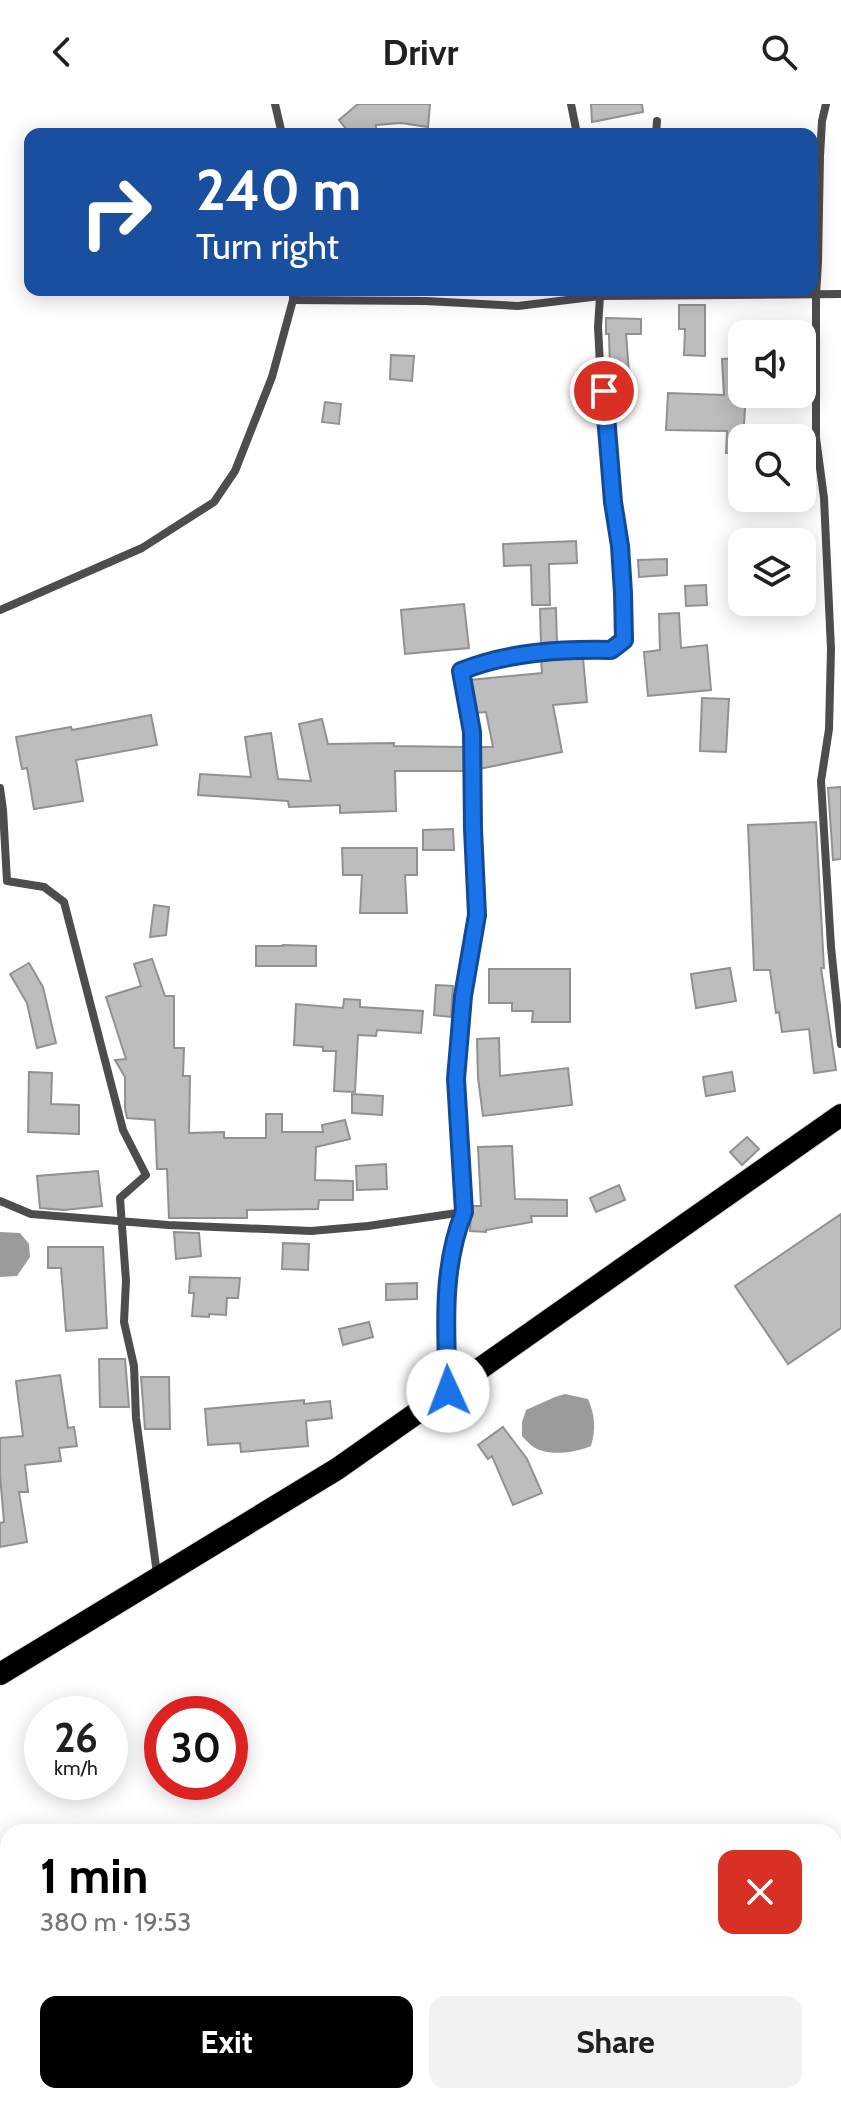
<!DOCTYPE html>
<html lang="en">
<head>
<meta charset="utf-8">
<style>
	:root { --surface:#fff; --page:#f2f2f2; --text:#202124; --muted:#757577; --accent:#000 }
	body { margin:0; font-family:Cabin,sans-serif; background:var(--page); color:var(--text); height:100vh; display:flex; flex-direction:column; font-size:30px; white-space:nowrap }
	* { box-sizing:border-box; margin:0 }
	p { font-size:26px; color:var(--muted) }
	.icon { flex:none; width:44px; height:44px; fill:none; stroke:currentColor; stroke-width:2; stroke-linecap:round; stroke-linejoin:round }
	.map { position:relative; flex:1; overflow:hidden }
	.drawer { position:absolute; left:0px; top:1720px; width:842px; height:280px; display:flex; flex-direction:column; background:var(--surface); border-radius:24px 24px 0 0; box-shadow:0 4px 20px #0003 }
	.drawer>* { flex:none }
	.top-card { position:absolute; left:24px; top:24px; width:794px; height:168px; border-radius:16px; box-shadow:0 4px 20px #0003; background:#1a4fa0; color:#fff; overflow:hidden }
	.fabs { position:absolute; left:728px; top:216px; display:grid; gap:16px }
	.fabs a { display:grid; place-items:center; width:88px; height:88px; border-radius:16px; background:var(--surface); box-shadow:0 4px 20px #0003; font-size:40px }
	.speed { position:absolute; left:24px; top:1592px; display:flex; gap:16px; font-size:40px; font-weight:700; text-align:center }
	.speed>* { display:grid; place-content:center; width:104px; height:104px; border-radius:50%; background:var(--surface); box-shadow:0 4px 20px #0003; line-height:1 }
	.speed small { font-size:20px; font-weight:400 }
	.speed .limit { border:12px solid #d22; background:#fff; color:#111 }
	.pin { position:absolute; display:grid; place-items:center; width:68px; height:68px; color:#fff; margin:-34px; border:4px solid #fff; border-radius:50%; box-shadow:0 2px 8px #0007 }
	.me { position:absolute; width:88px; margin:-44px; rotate:358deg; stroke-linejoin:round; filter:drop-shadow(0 0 6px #0008) }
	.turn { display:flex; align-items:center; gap:28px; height:168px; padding:0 40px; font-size:36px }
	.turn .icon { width:104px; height:104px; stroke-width:2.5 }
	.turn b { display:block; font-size:56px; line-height:68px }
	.round { display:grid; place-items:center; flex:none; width:84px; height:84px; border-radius:16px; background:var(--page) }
	.summary { display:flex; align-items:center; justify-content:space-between; height:136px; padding:0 40px }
	h1 { font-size:48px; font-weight:700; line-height:60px; color:var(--accent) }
	.primary-button { display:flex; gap:16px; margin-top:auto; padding:16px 40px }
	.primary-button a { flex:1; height:92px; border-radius:16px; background:var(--accent); color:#fff; font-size:32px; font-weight:700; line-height:92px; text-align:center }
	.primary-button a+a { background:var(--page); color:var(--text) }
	header { display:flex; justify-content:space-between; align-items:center; height:104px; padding:0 40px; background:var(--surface); font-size:36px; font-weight:700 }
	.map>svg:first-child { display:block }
</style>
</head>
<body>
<header><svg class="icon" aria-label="back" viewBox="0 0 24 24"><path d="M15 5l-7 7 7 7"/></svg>Drivr<svg class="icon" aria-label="search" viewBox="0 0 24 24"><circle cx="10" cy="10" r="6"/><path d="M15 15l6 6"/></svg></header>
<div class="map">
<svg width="841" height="2000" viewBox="0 0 841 2000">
	<rect width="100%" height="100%" fill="#fff"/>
	<g fill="#9b9b9b">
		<polygon points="0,1128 20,1129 29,1140 30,1153 17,1172 0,1173"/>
		<path d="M 565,1290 L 588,1295 C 595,1312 596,1324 591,1342 C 575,1349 547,1353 532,1342 C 528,1339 525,1335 522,1332 L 522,1318 L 526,1306 L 555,1293 Z"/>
	</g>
	<g fill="#bdbdbd" stroke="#919191" stroke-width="2">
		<polygon points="358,0 430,0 428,23 401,19 376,21 376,30 350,30 339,16"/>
		<polygon points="591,0 642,0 643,8 592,18"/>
		<polygon points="679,201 705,201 705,252 684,251 685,225 679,225"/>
		<polygon points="606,214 641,215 641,230 626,230 630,281 614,281 614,264 610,265 609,230 606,230"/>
		<polygon points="391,251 414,252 412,277 390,275"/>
		<polygon points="742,254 742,290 746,290 742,349 726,349 727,327 666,326 668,289 724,291 722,255"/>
		<polygon points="325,298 341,300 339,320 322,318"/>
		<polygon points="576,437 577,459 549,460 550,501 532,501 531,461 504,462 503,440"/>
		<polygon points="667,455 667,471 639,473 638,456"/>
		<polygon points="706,481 707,501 686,502 685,482"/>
		<polygon points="464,500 469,544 405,550 401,506"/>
		<polygon points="556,504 557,540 541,541 540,505"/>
		<polygon points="679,509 681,544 707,541 711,586 648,592 644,548 660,546 659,510"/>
		<polygon points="557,554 557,556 583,554 587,598 553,601 562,648 479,665 479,643 493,643 486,608 476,609 470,576 542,569 541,555"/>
		<polygon points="702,594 729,595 726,648 700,647"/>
		<polygon points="151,611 157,641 76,656 83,697 34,705 27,664 22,665 16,633 71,623 72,626"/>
		<polygon points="322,615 328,640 394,639 394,642 465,643 465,667 395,667 396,707 340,709 340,701 289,703 288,697 198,691 200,670 251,673 245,633 271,629 278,675 311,677 299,620"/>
		<polygon points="841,683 841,755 833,756 828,684"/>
		<polygon points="816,718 824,864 821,864 836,966 814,969 809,925 782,928 779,908 776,909 770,866 754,866 748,721"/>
		<polygon points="453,725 454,746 423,746 423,726"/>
		<polygon points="342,744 417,744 417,771 405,771 407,809 360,809 362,771 343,771"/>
		<polygon points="154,801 169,803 166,831 150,833"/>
		<polygon points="283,841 316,842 316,862 256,862 256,842 283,842"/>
		<polygon points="152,855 165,892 174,892 174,944 184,944 183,972 190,972 189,1029 224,1028 224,1034 266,1034 266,1010 282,1010 282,1028 323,1028 322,1021 345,1016 350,1035 316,1043 315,1076 353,1077 353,1096 319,1096 318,1105 247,1106 247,1114 169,1114 167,1065 157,1065 155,1016 127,1014 125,1004 125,973 115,956 126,955 106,893 141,882 134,860"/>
		<polygon points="29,859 43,883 56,939 37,944 27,899 10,870"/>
		<polygon points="730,864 736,897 696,904 691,870"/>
		<polygon points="489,865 570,865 570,918 532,918 533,907 512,907 512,899 489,899"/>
		<polygon points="436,881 453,882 451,913 434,911"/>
		<polygon points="344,895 360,896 360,903 423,907 421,929 377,926 376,932 358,931 355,988 334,987 336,947 323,947 323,943 294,941 296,900 343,904"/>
		<polygon points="499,934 500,972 568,964 572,1001 483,1012 478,974 477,935"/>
		<polygon points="29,968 52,969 51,1000 79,1001 79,1030 28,1028"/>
		<polygon points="732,968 735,987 706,992 703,973"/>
		<polygon points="352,990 383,992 382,1011 352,1009"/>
		<polygon points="747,1033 759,1045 742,1061 730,1048"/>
		<polygon points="512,1042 515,1095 567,1096 567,1112 531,1112 532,1118 486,1126 486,1128 470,1127 471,1102 481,1102 478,1043"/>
		<polygon points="386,1060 387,1085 357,1086 356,1062"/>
		<polygon points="98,1067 102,1102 64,1106 40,1104 37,1072"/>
		<polygon points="619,1081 625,1096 596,1108 590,1094"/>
		<polygon points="841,1110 841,1224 788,1260 735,1182"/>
		<polygon points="174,1128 199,1129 201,1152 176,1155"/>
		<polygon points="283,1139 309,1140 308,1166 282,1165"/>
		<polygon points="48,1143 103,1143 107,1224 66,1227 61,1164 48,1164"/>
		<polygon points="190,1173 240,1174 238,1194 227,1194 226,1211 209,1210 209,1213 192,1212 194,1189 189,1189"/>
		<polygon points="417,1179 417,1195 386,1196 386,1180"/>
		<polygon points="369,1218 373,1233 343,1241 339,1225"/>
		<polygon points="99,1255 125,1255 129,1303 100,1303"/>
		<polygon points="60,1271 68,1324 74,1323 77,1342 59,1344 61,1357 25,1361 28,1388 19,1388 27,1438 0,1443 0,1419 4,1418 0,1371 0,1334 23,1332 16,1277"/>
		<polygon points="141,1273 169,1273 170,1325 145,1325"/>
		<polygon points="304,1296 304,1300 330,1297 332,1314 306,1317 308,1342 241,1348 240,1339 208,1341 205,1305"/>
		<polygon points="503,1323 527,1355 542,1389 513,1401 492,1352 488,1355 478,1341"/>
	</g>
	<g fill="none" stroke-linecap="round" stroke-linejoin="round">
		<defs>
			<polyline id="trunk" points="0,1570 337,1365 841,1011"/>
		</defs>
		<use href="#trunk" stroke="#dbdbdb" stroke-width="24"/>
		<g stroke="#4d4d4d" stroke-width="8">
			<polyline points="275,0 282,30"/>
			<polyline points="571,0 577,30"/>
			<polyline points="826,0 822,17 820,52 818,158 816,191 816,334 824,394 831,545 829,625 821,677 831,843 841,940"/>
			<polyline points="656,30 657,17"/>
			<polyline points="293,196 426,197 518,202 600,192 841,190"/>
			<polyline points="0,506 142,444 214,398 235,367 272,273 293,196 293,186"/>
			<polyline points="0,684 3,706 7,777 44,783 64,798 123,1026 146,1071 120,1094 126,1177 124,1218 134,1262 136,1314 157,1470"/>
			<polyline points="0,1097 31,1110 168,1121 311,1127 368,1122 464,1108"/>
			<path d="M 448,1282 C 446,1225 442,1163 464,1108 L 456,975 L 463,892 L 477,811 L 473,725 L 472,628 L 461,567 C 508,548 561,545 611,546 L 624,536 L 623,489 L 620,442 L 613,398 L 607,313 L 600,261 L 598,223 L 600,192 L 598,186"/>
		</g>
		<use href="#trunk" stroke="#000" stroke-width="22"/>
	</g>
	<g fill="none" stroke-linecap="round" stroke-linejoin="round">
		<defs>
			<path id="route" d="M 448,1287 C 446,1228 441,1164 464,1108 L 456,975 L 463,892 L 477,811 L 473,725 L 472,628 L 461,567 C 508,548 561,545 611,546 L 624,536 L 623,489 L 620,442 L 613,398 L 604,287"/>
		</defs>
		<use href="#route" stroke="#114b97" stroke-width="20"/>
		<use href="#route" stroke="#1a73e8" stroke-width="14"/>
	</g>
</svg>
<div class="fabs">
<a><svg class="icon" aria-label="sound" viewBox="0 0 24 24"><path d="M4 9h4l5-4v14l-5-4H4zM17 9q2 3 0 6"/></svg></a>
<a><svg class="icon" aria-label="search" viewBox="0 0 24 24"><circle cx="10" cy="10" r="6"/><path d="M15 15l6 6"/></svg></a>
<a><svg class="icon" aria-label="layers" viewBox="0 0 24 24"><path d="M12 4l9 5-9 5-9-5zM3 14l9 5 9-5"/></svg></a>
</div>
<div class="speed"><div>26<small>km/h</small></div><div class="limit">30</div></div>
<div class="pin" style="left:604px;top:287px;background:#d93025"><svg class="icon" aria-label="arrive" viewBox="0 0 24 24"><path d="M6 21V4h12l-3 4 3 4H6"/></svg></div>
<svg class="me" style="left:448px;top:1287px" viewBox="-20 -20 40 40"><circle r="19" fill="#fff"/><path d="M0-13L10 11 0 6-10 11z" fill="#1a73e8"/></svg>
<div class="top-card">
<div class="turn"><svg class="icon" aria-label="right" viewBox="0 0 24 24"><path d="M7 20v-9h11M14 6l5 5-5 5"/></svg><div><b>240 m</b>Turn right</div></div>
</div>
<section class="drawer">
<div class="summary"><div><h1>1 min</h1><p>380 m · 19:53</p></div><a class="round" style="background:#d93025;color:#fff"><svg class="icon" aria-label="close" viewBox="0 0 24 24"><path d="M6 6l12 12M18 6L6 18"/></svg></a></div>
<div class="primary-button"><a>Exit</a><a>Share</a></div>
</section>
</div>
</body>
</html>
